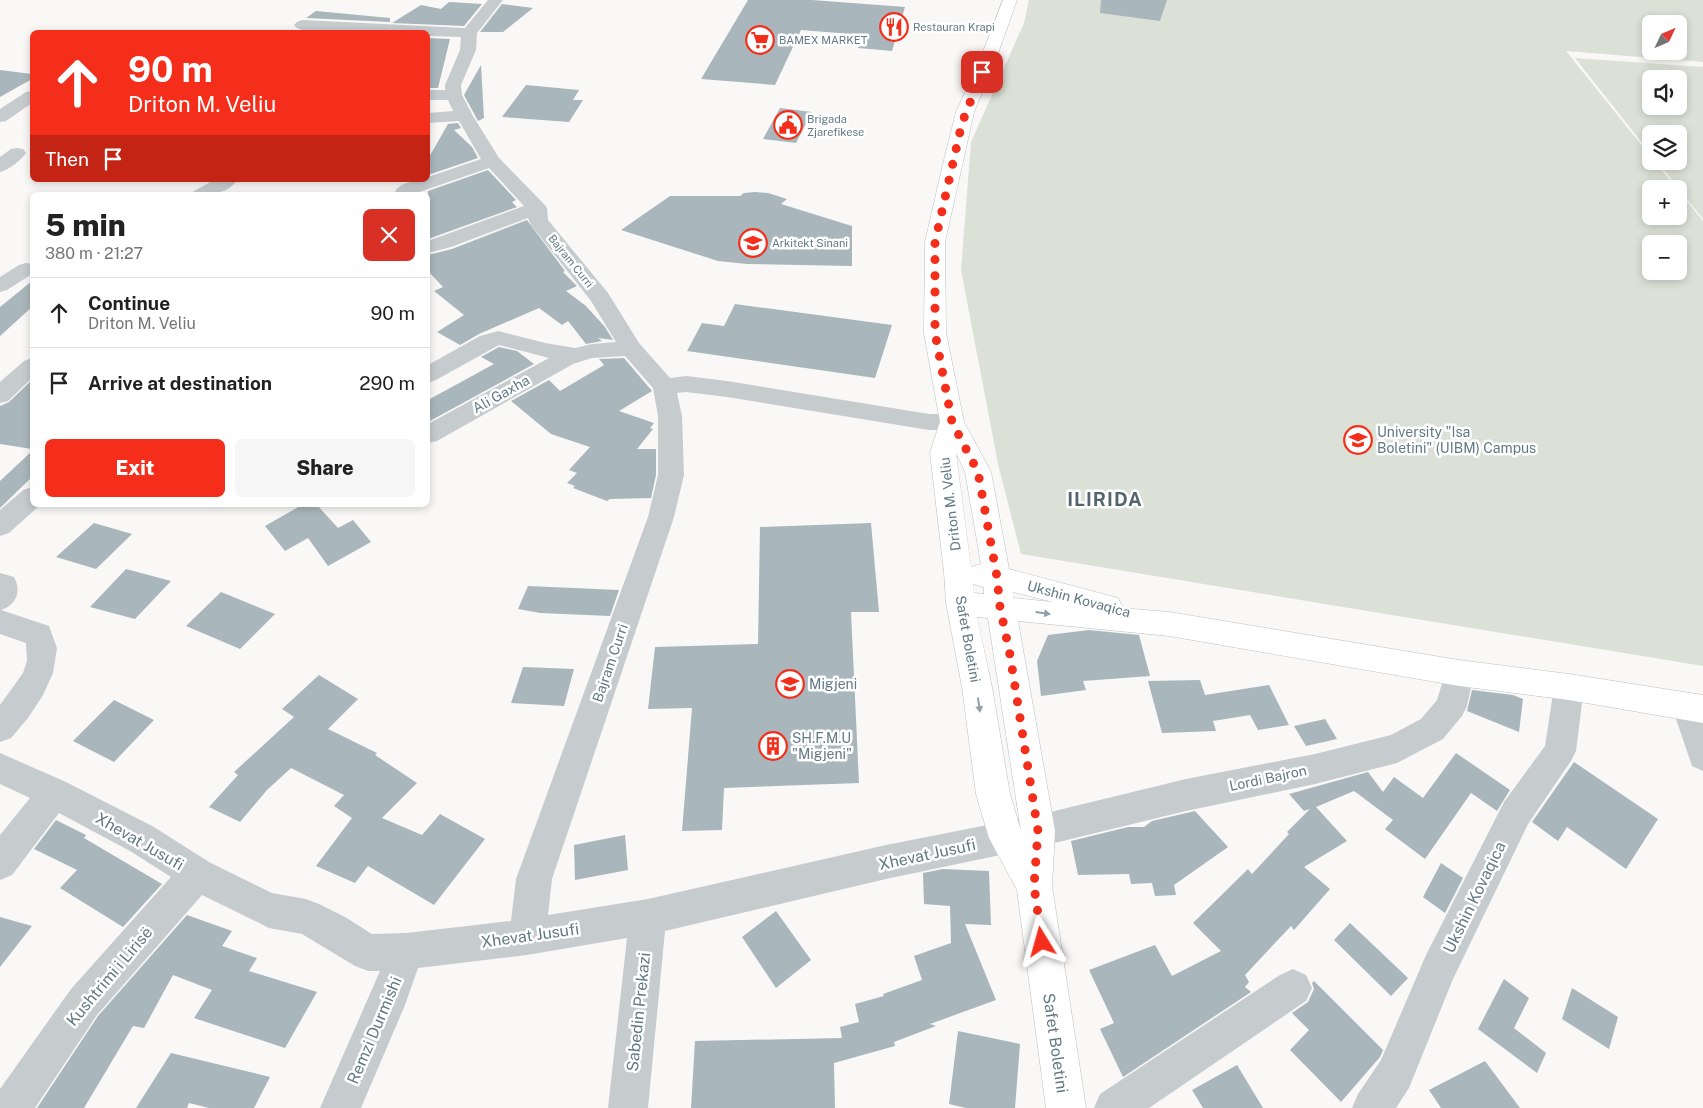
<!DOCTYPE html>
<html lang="en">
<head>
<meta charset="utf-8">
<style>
	:root { --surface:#fff; --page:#f6f6f6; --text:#222; --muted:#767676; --line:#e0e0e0; --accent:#f42e1a }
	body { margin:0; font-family:"Public Sans",sans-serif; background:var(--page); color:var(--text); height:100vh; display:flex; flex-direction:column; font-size:19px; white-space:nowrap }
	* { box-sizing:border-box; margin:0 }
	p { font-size:16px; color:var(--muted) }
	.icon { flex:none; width:28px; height:28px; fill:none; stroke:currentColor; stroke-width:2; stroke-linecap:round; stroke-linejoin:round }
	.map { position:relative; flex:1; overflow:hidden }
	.details { position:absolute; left:30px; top:192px; width:400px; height:315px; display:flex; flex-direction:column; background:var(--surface); border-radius:8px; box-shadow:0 2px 8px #0003 }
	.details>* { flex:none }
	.guide { position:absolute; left:30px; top:30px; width:400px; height:152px; border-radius:8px; box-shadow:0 2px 8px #0003; background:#f42e1a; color:#fff; overflow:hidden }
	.needle { width:32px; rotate:46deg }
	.controls { position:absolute; left:1642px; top:15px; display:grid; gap:10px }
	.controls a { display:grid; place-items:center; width:45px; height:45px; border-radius:8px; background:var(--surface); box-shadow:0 2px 8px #0003; font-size:25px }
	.pin { position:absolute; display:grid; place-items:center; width:42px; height:42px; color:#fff; margin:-21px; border-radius:10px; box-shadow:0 2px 8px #0006 }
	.me { position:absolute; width:55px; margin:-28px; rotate:352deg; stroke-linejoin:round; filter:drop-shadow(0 0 4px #0008) }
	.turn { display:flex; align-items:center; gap:18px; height:105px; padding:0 15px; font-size:22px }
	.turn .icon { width:65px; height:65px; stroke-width:2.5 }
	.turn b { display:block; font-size:35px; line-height:42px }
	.then { display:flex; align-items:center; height:48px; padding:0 15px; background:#0003; gap:10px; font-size:19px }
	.round { display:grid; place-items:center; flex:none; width:52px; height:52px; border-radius:8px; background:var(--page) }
	.summary { display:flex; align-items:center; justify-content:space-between; height:85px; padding:0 15px }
	h1 { font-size:30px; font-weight:800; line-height:38px }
	.cta { display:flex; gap:10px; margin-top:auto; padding:10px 15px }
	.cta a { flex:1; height:58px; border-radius:8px; background:var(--accent); color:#fff; font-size:20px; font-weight:800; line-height:58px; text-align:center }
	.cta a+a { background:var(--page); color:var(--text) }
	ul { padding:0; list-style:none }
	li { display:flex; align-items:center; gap:15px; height:70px; padding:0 15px; border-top:1px solid var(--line) }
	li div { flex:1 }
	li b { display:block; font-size:19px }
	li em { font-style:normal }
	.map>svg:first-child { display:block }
</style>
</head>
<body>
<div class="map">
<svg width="1703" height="1108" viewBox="0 0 1703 1108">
	<rect width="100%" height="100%" fill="#f9f8f6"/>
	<g fill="#dbe1d6" fill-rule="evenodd">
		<path d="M 1029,0 L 1703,0 L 1703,62 L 1566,51 L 1651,157 L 1651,161 L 1655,161 L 1677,189 L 1651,189 L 1651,216 L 1679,216 L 1679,191 L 1703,221 L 1703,666 L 1021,554 L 998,464 L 961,270 L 971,142 L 1024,23 ZM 1651,24 L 1679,24 L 1679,51 L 1651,51 ZM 1651,244 L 1679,244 L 1679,271 L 1651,271 Z"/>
		<path d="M 1575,58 L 1703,67 L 1703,219 L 1657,161 L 1679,161 L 1679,134 L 1651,134 L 1651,154 ZM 1651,79 L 1679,79 L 1679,106 L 1651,106 Z"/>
	</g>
	<g fill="#a9b6bb">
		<polygon points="748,0 812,0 905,7 892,51 858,48 863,35 801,30 775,85 701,79"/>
		<polygon points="1101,0 1167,0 1160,21 1100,13"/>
		<polygon points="449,2 482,4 464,26 392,23 421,5 441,9"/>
		<polygon points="502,4 533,8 503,32 480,32"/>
		<polygon points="316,11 390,18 390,22 306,18"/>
		<polygon points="428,38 450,39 438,88 428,88"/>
		<polygon points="481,65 484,118 478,121 464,95"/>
		<polygon points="0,70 32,74 32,79 0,97"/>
		<polygon points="526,85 579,90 573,100 583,100 569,122 502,117"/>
		<polygon points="780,108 812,112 796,143 763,139"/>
		<polygon points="458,123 461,128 454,130 472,147 478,158 428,175 428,159 448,124"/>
		<polygon points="488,170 516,200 512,202 517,207 428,239 428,191"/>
		<polygon points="755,192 768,193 787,199 781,204 852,226 852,266 747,264 718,261 621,230 670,196 740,196 744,193"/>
		<polygon points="527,220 565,271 563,272 577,286 566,291 586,306 605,327 613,340 598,338 602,341 586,344 568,321 562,325 539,308 479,334 460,345 437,332 464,315 434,291 443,287 428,271 428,255 452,249"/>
		<polygon points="32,281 32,307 0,336 0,307"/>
		<polygon points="735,304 892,325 875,378 687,351 702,323 724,326"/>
		<polygon points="499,347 517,351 534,364 428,422 428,400 494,364 481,357"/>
		<polygon points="624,358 652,391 619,411 654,423 650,428 653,429 637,449 656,449 656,475 651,498 610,499 607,501 573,488 575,486 567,483 577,473 569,470 590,447 551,434 511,401 549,380 560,391 604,365 599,359"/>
		<polygon points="32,380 32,449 0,444 0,406 9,402"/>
		<polygon points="32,451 32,477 0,508 0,481"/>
		<polygon points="302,505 317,505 338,528 353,520 371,542 328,566 308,538 285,551 265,526"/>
		<polygon points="94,523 132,534 96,569 56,557"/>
		<polygon points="871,523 879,612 851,612 859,783 724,788 722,830 682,831 692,708 648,709 655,647 758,644 760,527"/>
		<polygon points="126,569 171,581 135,619 90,607"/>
		<polygon points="528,586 619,590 610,616 540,613 518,609"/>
		<polygon points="221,592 275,614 240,649 186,626"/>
		<polygon points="1089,630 1139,635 1150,676 1083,681 1086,690 1041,696 1037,661 1048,635"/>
		<polygon points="523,667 574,669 564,706 511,703"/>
		<polygon points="319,675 358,699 328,729 377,753 375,755 417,783 382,818 422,835 440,814 485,839 434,905 368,866 355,883 316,866 352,818 334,806 344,795 291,768 267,790 240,822 209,807 238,775 234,772 294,717 282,709"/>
		<polygon points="1200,680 1205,695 1269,685 1289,725 1258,730 1250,715 1213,721 1216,731 1162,733 1148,681"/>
		<polygon points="1472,690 1513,695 1523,699 1519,732 1467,711"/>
		<polygon points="114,700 154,720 114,762 73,741"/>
		<polygon points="1325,719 1337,739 1306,746 1294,726"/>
		<polygon points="1456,753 1510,790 1497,811 1471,793 1425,859 1385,829 1393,820 1354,791 1316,807 1347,841 1304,867 1330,889 1294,930 1291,926 1245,975 1249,982 1245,987 1251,992 1123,1077 1100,1029 1114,1023 1089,970 1155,945 1172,976 1221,951 1193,923 1248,869 1252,874 1289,834 1287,832 1310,809 1304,811 1289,794 1368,772 1383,792 1394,777 1423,798"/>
		<polygon points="1574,762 1658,819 1626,869 1567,827 1558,841 1532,822"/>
		<polygon points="1195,811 1228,847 1174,885 1176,895 1155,896 1152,883 1131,884 1129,874 1078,875 1071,841 1128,827 1144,827 1152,821"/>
		<polygon points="56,820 86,835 84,838 162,884 123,927 60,888 77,870 34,849"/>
		<polygon points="625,835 628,870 575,880 574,845"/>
		<polygon points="1441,863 1463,878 1445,913 1423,897"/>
		<polygon points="943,869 989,871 991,925 965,924 996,1000 930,1024 936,1026 894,1042 895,1046 834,1063 835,1108 691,1108 695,1041 842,1038 840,1027 859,1022 855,1004 884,996 883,994 922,980 914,956 951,943 950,906 924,904 923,873"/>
		<polygon points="776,911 811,960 776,988 742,937"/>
		<polygon points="187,915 232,931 222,946 257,958 249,971 317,992 285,1048 194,1018 212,990 173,975 144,1028 133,1026 84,1108 37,1108 98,1016"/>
		<polygon points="0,917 32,926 0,967"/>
		<polygon points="1350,923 1408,978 1391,996 1334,940"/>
		<polygon points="1504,979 1529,998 1514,1028 1546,1053 1537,1073 1478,1029"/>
		<polygon points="1314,981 1383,1050 1380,1057 1341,1102 1290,1050 1309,1030 1292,1013 1308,1002 1314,989 1312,983"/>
		<polygon points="1572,988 1618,1017 1609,1049 1562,1019"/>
		<polygon points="958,1031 1020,1044 1015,1108 966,1108 949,1104"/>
		<polygon points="171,1053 270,1077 254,1108 209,1108 189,1103 187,1108 136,1108"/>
		<polygon points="1485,1061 1520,1108 1441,1108 1429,1090"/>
		<polygon points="1237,1065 1263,1108 1203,1108 1192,1090"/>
	</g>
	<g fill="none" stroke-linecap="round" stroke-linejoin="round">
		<defs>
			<path id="secondary" d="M 1003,0 L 1017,0 L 995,62 L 974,112 L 945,242 L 946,333 L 964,422 L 991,472 L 1009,569 L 1118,598 L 1122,606 L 1121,608 L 1169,612 L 1459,660 L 1569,674 L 1703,695 L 1703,723 L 1569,700 L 1459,686 L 1169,636 L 1018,621 L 1055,831 L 1052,886 L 1086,1108 L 1046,1108 L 1017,890 L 989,838 L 976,794 L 962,687 L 946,603 L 944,572 L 930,453 L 940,422 L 924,333 L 925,242 L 943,164 L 956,112 L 979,62 ZM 956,453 L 965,472 L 981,564 L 971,567 ZM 973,584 L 984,587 L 984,594 L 974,593 ZM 1013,592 L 1053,602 L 1013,598 ZM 977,617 L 988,618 L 1021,831 L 1010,794 L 992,687 Z"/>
		</defs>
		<use href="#secondary" stroke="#b8bfc3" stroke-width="1"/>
		<g fill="#c6cbce" fill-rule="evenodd">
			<path d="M 488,0 L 503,0 L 477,33 L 476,50 L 461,85 L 462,95 L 473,116 L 499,158 L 544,204 L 547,208 L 548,220 L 608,293 L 639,343 L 670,378 L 686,376 L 727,381 L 929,414 L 952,414 L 961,416 L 964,422 L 961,428 L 952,430 L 929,430 L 727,397 L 686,392 L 677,393 L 682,416 L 684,475 L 674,517 L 552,879 L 548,915 L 648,899 L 886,845 L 1038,815 L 1186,779 L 1315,754 L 1391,735 L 1421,719 L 1437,700 L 1448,664 L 1459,660 L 1470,664 L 1474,673 L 1467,706 L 1462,716 L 1443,739 L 1397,763 L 1315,784 L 1186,811 L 1038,847 L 886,879 L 665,931 L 648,1108 L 608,1108 L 627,938 L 527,955 L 418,968 L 405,1005 L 361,1108 L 320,1108 L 380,971 L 368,971 L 355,966 L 302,934 L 269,928 L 202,895 L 97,1015 L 35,1108 L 0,1108 L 0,1089 L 71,989 L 171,877 L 130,851 L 59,813 L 12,875 L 0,880 L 0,835 L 30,798 L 0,784 L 0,753 L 66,782 L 154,827 L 209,862 L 272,893 L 306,899 L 319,904 L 345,917 L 372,934 L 406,933 L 511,921 L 516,879 L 648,517 L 658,475 L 658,416 L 653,388 L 625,356 L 592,358 L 573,364 L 437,441 L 428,443 L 428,424 L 549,358 L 499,345 L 436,380 L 428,383 L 428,365 L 480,336 L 498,331 L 545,343 L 575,348 L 592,344 L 616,342 L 591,301 L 531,225 L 528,218 L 451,247 L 428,253 L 428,241 L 524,206 L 489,168 L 411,195 L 397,195 L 395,191 C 401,182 417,180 428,180 L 428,177 L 481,159 L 459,121 L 428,123 L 428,113 L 453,111 L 448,100 L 428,100 L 428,90 L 445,90 L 445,85 L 460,50 L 461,37 L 428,36 L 428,32 L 364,32 L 302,30 L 297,28 L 294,25 L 297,22 L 302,20 L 465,28 Z"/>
			<polygon points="32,91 32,103 6,121 0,122 0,109 26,92"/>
			<path d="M 17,148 L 23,149 L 26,153 C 20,161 10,169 0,172 L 0,157 L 11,149 Z"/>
			<path d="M 214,180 L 237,180 C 227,195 208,195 191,195 L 194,191 Z"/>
			<polygon points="26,263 32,264 32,274 7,290 0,292 0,277 19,265"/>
			<polygon points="32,358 32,378 8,401 0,403 0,382 24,361"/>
			<polygon points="32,487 32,505 40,505 9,533 0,536 0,510 23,490"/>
			<path d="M 0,573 L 14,577 C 22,592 16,605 1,610 L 49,626 L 57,648 L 53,673 L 43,695 L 28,718 L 11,738 L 0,742 L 0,705 L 23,673 L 27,661 L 26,643 L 0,634 Z"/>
			<polygon points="1569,674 1580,678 1584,687 1576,751 1571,761 1528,824 1453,979 1409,1088 1396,1108 1352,1108 1358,1094 1381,1060 1426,955 1504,802 1545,746 1554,687 1558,678"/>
			<polygon points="1688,693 1699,697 1703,706 1703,771 1692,766 1672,707 1677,697"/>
			<polygon points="1293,969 1306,975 1312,988 1306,1001 1149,1108 1094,1108 1100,1094 1280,975"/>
		</g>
		<use href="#secondary" fill="#fff" fill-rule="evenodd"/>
	</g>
	<defs><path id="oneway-solid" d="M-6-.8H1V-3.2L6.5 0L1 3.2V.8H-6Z" transform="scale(1.25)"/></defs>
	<g fill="#90a2a9">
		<use href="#oneway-solid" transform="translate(1043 613) rotate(8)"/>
		<use href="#oneway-solid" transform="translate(979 705) rotate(82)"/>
	</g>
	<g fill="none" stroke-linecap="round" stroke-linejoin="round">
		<polyline stroke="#f42e1a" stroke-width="9" stroke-dasharray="0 16.2" points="982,72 962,123 935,242 935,333 952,422 978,472 997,577 1000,607 1010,655 1038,831 1034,886 1042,942"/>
	</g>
	<defs>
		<symbol id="restaurant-ring" viewBox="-11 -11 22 22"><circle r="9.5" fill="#fff" stroke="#f42e1a" stroke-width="1.5"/><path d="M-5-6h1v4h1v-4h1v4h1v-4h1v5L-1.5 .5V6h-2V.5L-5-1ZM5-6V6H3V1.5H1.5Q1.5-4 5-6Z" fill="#f42e1a"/></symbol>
		<symbol id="supermarket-ring" viewBox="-11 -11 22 22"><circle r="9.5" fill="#fff" stroke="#f42e1a" stroke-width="1.5"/><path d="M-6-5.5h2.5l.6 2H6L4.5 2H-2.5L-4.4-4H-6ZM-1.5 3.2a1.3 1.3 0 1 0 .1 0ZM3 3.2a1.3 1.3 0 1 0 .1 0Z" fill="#f42e1a"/></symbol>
		<symbol id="civic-ring" viewBox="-11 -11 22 22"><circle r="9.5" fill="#fff" stroke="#f42e1a" stroke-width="1.5"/><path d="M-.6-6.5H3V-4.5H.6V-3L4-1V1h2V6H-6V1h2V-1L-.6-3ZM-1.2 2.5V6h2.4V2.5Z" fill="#f42e1a"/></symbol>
		<symbol id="school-ring" viewBox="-11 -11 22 22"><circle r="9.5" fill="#fff" stroke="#f42e1a" stroke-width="1.5"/><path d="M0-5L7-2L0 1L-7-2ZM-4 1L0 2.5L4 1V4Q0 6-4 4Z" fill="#f42e1a"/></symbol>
		<symbol id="university-ring" viewBox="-11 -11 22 22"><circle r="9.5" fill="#fff" stroke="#f42e1a" stroke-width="1.5"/><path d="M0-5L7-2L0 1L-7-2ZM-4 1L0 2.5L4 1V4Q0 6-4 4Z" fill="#f42e1a"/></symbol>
		<symbol id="building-ring" viewBox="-11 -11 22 22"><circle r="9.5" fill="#fff" stroke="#f42e1a" stroke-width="1.5"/><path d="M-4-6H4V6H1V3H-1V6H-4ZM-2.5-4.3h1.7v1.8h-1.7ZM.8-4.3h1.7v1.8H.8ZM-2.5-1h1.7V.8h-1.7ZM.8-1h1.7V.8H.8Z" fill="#f42e1a"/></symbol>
	</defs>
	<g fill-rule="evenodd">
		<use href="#restaurant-ring" x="878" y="11" width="32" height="32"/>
		<use href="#supermarket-ring" x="744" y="24" width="32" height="32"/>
		<use href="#civic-ring" x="772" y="109" width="32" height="32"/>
		<use href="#school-ring" x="737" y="227" width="32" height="32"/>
		<use href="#university-ring" x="1342" y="424" width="32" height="32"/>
		<use href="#school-ring" x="774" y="668" width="32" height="32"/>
		<use href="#building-ring" x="757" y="730" width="32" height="32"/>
	</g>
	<g text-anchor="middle" stroke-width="5" stroke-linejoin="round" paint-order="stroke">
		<g font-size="11" fill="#617a84" stroke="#fff" text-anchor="start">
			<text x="913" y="31">Restauran Krapi</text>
			<text x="779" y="44">BAMEX MARKET</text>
			<text x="807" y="123">Brigada<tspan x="807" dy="13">Zjarefikese</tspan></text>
			<text x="772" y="247">Arkitekt Sinani</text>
		</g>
		<g font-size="11" fill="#617a84" stroke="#fff">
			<text transform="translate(571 261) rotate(51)" y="4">Bajram Curri</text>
		</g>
		<g font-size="14" fill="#617a84" stroke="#fff">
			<text transform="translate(501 394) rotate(-29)" y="5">Ali Gaxha</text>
			<text transform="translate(950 504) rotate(-97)" y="5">Driton M. Veliu</text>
			<text transform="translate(1079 599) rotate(15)" y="5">Ukshin Kovaqica</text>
			<text transform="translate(968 639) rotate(80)" y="5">Safet Boletini</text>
			<text transform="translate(610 663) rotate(-71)" y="5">Bajram Curri</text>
			<text transform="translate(1268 778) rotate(-12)" y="5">Lordi Bajron</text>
		</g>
		<g font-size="14" fill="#617a84" stroke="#fff" text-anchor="start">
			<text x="1377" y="437">University "Isa<tspan x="1377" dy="16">Boletini" (UIBM) Campus</tspan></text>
			<text x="809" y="689">Migjeni</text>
			<text x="792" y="743">SH.F.M.U<tspan x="792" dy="16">"Migjeni"</tspan></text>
		</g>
		<g font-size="16" fill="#617a84" stroke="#fff">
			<text transform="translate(140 841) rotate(30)" y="6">Xhevat Jusufi</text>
			<text transform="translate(927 854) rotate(-12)" y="6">Xhevat Jusufi</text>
			<text transform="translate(1474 897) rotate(-64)" y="6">Ukshin Kovaqica</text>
			<text transform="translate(530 935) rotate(-8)" y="6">Xhevat Jusufi</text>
			<text transform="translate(109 976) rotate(-50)" y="6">Kushtrimi i Lirisë</text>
			<text transform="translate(638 1012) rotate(-84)" y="6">Sabedin Prekazi</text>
			<text transform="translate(374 1030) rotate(-67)" y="6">Remzi Durmishi</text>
			<text transform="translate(1056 1043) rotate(82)" y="6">Safet Boletini</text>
		</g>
		<g font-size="19" font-weight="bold" letter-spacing="1" fill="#53666e" stroke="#fff">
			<text x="1105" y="506">ILIRIDA</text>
		</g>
	</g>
</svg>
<div class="controls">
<a><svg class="needle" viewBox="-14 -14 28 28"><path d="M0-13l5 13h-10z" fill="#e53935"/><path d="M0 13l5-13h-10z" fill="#767676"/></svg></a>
<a><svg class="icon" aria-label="sound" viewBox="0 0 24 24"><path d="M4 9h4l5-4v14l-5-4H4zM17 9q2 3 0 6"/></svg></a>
<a><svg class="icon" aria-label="layers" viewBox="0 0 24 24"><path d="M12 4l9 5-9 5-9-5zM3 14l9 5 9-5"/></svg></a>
<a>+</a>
<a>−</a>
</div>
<div class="pin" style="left:982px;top:72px;background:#d93025"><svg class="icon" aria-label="arrive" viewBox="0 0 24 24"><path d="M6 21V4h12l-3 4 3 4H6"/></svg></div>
<svg class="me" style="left:1042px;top:942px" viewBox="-20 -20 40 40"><path d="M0-17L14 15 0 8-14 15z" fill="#f42e1a" stroke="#fff" stroke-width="4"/></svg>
<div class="guide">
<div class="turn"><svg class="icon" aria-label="ahead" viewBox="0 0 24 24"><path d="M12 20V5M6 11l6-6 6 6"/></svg><div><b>90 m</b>Driton M. Veliu</div></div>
<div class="then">Then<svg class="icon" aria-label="arrive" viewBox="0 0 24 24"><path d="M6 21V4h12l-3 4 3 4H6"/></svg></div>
</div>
<section class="details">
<div class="summary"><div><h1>5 min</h1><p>380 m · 21:27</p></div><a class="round" style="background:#d93025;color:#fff"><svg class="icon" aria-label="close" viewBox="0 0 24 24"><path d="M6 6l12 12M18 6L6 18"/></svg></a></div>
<ul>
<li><svg class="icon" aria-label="ahead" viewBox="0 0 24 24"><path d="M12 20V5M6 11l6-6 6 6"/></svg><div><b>Continue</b><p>Driton M. Veliu</p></div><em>90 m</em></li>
<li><svg class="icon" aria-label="arrive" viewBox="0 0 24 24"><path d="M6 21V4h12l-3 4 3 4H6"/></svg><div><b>Arrive at destination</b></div><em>290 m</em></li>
</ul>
<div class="cta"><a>Exit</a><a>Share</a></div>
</section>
</div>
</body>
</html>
